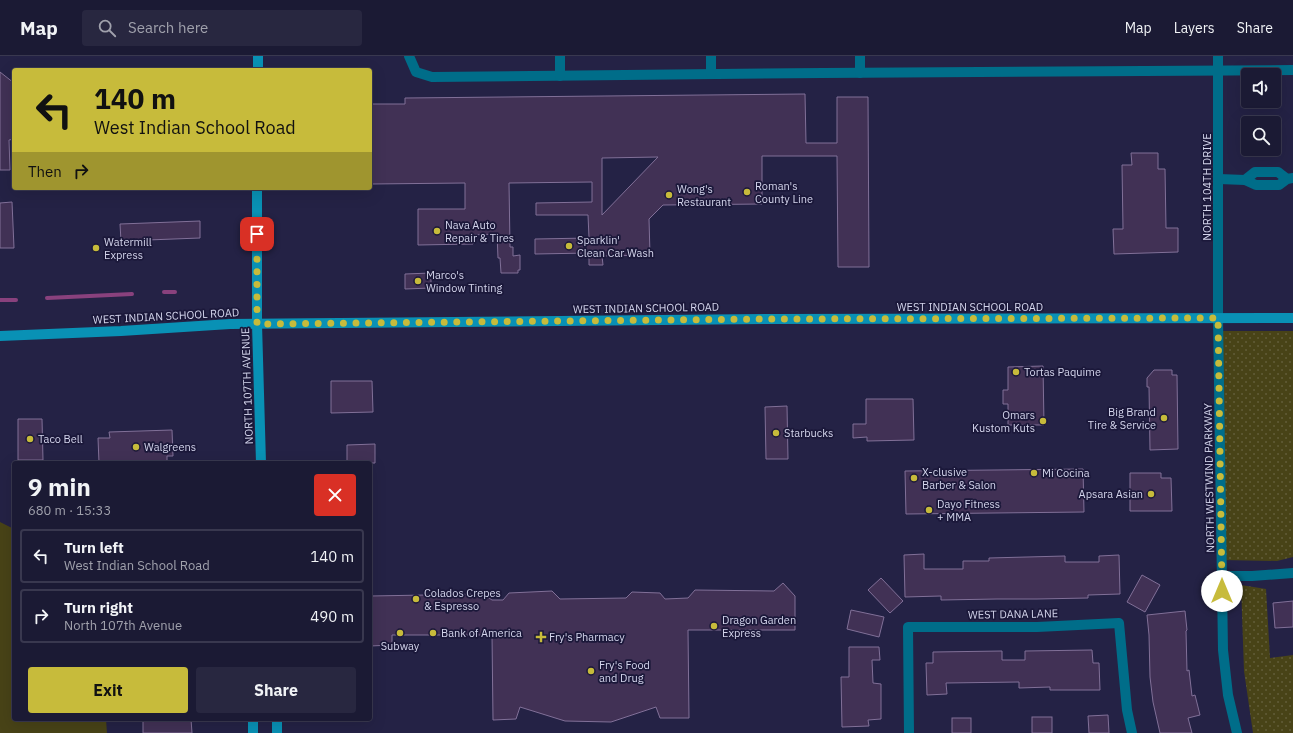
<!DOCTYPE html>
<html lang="en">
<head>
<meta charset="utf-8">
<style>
	:root { --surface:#1b1a34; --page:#282740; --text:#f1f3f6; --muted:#a0a1ac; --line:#39384f; --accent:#c7bb3b }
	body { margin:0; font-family:"IBM Plex Sans",sans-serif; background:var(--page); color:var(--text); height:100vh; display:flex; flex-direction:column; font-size:15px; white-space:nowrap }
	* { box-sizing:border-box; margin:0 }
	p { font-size:13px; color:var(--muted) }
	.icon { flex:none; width:22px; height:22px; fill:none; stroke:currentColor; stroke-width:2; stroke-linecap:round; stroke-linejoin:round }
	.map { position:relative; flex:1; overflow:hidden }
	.side { position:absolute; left:12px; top:405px; width:360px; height:260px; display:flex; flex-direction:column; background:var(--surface); border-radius:4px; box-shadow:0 4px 16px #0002,0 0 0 1px var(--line) }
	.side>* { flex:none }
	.top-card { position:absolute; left:12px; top:12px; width:360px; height:122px; border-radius:4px; box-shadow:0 4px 16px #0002,0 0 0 1px var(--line); background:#c7bb3b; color:#111; overflow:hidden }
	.tools { position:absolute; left:1241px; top:12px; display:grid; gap:8px }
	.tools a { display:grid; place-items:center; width:40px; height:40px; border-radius:4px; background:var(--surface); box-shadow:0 4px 16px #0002,0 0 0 1px var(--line); font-size:20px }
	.pin { position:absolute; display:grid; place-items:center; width:34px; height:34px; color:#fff; margin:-17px; border-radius:8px; box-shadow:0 2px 6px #0006 }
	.me { position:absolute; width:44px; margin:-22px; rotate:0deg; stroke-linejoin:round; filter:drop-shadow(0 0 3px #0008) }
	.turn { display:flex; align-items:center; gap:14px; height:84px; padding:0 16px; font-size:18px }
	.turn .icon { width:52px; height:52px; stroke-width:2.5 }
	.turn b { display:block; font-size:28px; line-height:34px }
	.then { display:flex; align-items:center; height:38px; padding:0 16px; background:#0003; gap:8px; font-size:15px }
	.round { display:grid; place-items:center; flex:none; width:42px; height:42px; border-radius:4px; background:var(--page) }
	.overview { display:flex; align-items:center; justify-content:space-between; height:68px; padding:0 16px }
	h1 { font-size:24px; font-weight:800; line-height:30px }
	.primary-button { display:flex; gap:8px; margin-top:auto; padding:8px 16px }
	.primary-button a { flex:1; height:46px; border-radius:4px; background:var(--accent); color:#111; font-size:16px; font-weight:800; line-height:46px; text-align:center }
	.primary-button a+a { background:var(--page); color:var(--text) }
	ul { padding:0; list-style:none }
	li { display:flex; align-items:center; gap:12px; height:54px; margin:0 8px 6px; padding:0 8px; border:2px solid var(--line); border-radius:4px }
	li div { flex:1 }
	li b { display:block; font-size:15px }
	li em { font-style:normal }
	header { display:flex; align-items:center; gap:24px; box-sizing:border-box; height:56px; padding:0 20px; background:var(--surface); border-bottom:1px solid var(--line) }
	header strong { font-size:19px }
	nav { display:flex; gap:22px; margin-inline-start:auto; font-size:14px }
	.search { width:280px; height:36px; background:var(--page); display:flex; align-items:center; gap:10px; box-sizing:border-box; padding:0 14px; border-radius:4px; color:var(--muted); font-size:15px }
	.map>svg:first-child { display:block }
</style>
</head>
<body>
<header>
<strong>Map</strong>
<div class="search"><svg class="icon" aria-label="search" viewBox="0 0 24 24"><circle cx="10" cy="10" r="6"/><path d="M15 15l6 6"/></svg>Search here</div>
<nav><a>Map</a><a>Layers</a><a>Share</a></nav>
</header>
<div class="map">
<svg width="1293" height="677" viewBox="0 0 1293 677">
	<defs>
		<pattern id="grass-dots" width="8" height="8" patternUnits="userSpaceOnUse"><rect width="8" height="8" fill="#484317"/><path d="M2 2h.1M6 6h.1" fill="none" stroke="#625d39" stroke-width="1.8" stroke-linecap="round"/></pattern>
	</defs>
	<rect width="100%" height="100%" fill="#242245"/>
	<g fill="url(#grass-dots)">
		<polygon points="1219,275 1293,275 1293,501 1277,505 1222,504"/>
		<polygon points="1241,529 1266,533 1270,602 1293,599 1293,677 1253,677 1244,615"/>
	</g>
	<polygon fill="#484317" points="0,466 14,473 14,663 106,663 107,677 0,677"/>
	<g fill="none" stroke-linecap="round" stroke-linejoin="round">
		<g stroke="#89417d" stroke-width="4">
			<polyline points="164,236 175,236"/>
			<polyline points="47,242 132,238"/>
			<polyline points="0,244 16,244"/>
		</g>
	</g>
	<g fill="#413155" stroke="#817098" fill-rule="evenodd">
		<polygon points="0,16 14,27 14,83 9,84 10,114 0,114"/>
		<path d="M 805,38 L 806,87 L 837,87 L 837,41 L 868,41 L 869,211 L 838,211 L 837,100 L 762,100 L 762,148 L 663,149 L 649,163 L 650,199 L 602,200 L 603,209 L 589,209 L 589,197 L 535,198 L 535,183 L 589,182 L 588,159 L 536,159 L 536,147 L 592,146 L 592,126 L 509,127 L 510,191 L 513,191 L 513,200 L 520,199 L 520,214 L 518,214 L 518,217 L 501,217 L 500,202 L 498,202 L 497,178 L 473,179 L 473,188 L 418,189 L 418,153 L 465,153 L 465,127 L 371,128 L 371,48 L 405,48 L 405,42 ZM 658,101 L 602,159 L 602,102 Z"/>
		<polygon points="1131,97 1158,97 1158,113 1165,113 1166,172 1178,172 1178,196 1114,198 1113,173 1123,173 1122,109 1132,109"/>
		<polygon points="12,146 14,192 0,192 0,147"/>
		<polygon points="200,165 200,182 121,185 120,168"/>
		<polygon points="431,217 431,232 405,233 405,218"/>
		<polygon points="1043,310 1044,369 1008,369 1008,348 1003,348 1003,334 1008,334 1008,311"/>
		<polygon points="1154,314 1172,314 1172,319 1177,319 1178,393 1150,394 1149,331 1147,331 1147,322"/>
		<polygon points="331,325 372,325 373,356 331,357"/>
		<polygon points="866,343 913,343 914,384 867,385 867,381 853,382 853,368 866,368"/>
		<polygon points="787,350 788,403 766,403 765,351"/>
		<polygon points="18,363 42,363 43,404 18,404"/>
		<polygon points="172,374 173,400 167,400 167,407 99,407 98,382 110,382 109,376"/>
		<polygon points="375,388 375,407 347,407 347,389"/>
		<polygon points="1083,413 1084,456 906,458 905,415"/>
		<polygon points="1130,417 1161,417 1161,422 1171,422 1172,455 1130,455"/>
		<polygon points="924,498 924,513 963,513 963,505 989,505 989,502 1065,500 1065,506 1099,506 1099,500 1119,499 1120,538 1088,539 1088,542 1037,543 997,543 941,544 941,540 905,541 904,499"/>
		<polygon points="1142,519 1160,529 1145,556 1127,546"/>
		<polygon points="881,522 903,545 890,557 868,534"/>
		<polygon points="783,527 795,540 795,574 688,574 689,662 660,662 656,651 611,666 565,665 520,651 516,663 493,664 492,579 392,579 392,589 370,590 370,540 483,538 492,544 503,544 509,537 552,535 560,543 626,542 632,536 660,537 665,543 688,542 695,534 774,535"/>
		<polygon points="1293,545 1293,571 1275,572 1273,547"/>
		<polygon points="851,554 884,561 879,581 847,573"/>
		<polygon points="1185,555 1187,574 1186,575 1187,615 1189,614 1192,640 1195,639 1200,659 1188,662 1192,677 1160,677 1153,646 1150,621 1149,579 1147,559"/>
		<polygon points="849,591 879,591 880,604 872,604 873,627 881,628 881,663 868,664 869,670 842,671 841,621 849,621"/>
		<polygon points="1092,594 1093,607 1099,607 1100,634 1050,634 1050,631 1019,632 1019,626 946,627 947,638 927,639 926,607 933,607 933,596 1002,595 1002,604 1025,604 1025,595"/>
		<polygon points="1108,659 1109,677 1089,677 1088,660"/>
		<rect x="1032" y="661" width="20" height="16"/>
		<rect x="952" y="662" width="19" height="15"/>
		<polygon points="191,663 192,677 143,677 143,664"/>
	</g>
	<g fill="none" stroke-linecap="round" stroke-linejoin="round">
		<g stroke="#006d89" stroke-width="10">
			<polyline points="409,0 416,16 432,21 823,17 1293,14"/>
			<polyline points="560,0 560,20"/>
			<polyline points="711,0 711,18"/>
			<polyline points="860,0 860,17"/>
			<polyline points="1218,0 1218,262"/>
			<polyline points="1219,123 1245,124 1256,129 1279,129 1287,123 1293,122"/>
			<polyline points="1245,124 1255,116 1278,116 1287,123"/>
			<polyline points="1222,520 1252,520 1293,517"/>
			<polyline points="909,677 908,571 1037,571 1119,567 1127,654 1132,677"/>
		</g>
		<polyline stroke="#006d89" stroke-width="10" points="1218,262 1223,594 1228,639 1237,677"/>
		<g stroke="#0991b5" stroke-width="10">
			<polyline points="258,14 258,0"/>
			<polyline points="257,132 257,268 261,407"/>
			<polyline points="0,280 121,275 230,268 770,263 1293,262"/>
			<polyline points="253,663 253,677"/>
			<polyline points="277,663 277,677"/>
		</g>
	</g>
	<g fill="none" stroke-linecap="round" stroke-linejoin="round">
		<polyline stroke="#c7bb3b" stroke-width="7" stroke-dasharray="0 12.6" points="257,178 257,268 770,263 1218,262 1222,535"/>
	</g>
	<g fill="#c7bb3b" stroke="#1b183a" stroke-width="1.5">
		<circle cx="747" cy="136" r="4"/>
		<circle cx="669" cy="139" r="4"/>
		<circle cx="437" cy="175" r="4"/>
		<circle cx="569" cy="190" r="4"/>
		<circle cx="96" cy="192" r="4"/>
		<circle cx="418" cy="225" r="4"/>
		<circle cx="1016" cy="316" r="4"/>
		<circle cx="1164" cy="362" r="4"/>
		<circle cx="1043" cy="365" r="4"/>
		<circle cx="776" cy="377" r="4"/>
		<circle cx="30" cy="383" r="4"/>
		<circle cx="136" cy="391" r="4"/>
		<circle cx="1034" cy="417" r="4"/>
		<circle cx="914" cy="422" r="4"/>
		<circle cx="1151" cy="438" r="4"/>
		<circle cx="929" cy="454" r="4"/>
		<circle cx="416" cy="543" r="4"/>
		<circle cx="714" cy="570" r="4"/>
		<circle cx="400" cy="577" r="4"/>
		<circle cx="433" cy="577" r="4"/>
		<path d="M539 575h4v4h4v4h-4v4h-4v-4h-4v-4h4z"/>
		<circle cx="591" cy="615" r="4"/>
	</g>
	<g text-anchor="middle" stroke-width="3.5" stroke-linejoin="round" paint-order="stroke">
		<g font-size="11" fill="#d4d5ec" stroke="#1b183a" text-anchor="start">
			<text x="755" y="134">Roman's<tspan x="755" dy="13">County Line</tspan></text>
			<text x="677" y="137">Wong's<tspan x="677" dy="13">Restaurant</tspan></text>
			<text x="445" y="173">Nava Auto<tspan x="445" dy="13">Repair &amp; Tires</tspan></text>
			<text x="577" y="188">Sparklin'<tspan x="577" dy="13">Clean Car Wash</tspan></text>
			<text x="104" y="190">Watermill<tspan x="104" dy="13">Express</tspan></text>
			<text x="426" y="223">Marco's<tspan x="426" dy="13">Window Tinting</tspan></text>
			<text x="1024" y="320">Tortas Paquime</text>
			<text x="1156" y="360" text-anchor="end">Big Brand<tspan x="1156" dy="13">Tire &amp; Service</tspan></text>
			<text x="1035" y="363" text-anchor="end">Omars<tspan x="1035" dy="13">Kustom Kuts</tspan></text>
			<text x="784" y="381">Starbucks</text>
			<text x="38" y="387">Taco Bell</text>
			<text x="144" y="395">Walgreens</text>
			<text x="922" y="420">X-clusive<tspan x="922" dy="13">Barber &amp; Salon</tspan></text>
			<text x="1042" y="421">Mi Cocina</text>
			<text x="1143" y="442" text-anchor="end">Apsara Asian</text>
			<text x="937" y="452">Dayo Fitness<tspan x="937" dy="13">+ MMA</tspan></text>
			<text x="424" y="541">Colados Crepes<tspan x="424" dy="13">&amp; Espresso</tspan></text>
			<text x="722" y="568">Dragon Garden<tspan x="722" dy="13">Express</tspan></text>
			<text x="441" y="581">Bank of America</text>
			<text x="549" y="585">Fry's Pharmacy</text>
			<text x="400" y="594" text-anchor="middle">Subway</text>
			<text x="599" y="613">Fry's Food<tspan x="599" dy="13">and Drug</tspan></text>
		</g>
		<g font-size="11" fill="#d4d5ec" stroke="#1b183a">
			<text transform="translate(1207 131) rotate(-90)" y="4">NORTH 104TH DRIVE</text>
			<text x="970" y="255">WEST INDIAN SCHOOL ROAD</text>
			<text transform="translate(646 252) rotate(-1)" y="4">WEST INDIAN SCHOOL ROAD</text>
			<text transform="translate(166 260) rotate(-3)" y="4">WEST INDIAN SCHOOL ROAD</text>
			<text transform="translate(247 330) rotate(-92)" y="4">NORTH 107TH AVENUE</text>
			<text transform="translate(1209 422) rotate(-91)" y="4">NORTH WESTWIND PARKWAY</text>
			<text transform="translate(1013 558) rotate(-1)" y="4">WEST DANA LANE</text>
		</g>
	</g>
</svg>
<div class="tools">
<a><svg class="icon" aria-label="sound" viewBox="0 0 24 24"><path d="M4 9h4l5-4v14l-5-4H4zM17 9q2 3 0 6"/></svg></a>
<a><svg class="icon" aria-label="search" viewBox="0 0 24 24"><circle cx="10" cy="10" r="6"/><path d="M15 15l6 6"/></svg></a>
</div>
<div class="pin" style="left:257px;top:178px;background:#d93025"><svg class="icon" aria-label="arrive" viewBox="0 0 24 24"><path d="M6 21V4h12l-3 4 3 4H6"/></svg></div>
<svg class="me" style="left:1222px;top:535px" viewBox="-20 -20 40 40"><circle r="19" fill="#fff"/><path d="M0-13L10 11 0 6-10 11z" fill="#c7bb3b"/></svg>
<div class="top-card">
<div class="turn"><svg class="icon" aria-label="left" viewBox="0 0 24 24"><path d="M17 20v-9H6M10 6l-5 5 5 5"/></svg><div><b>140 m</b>West Indian School Road</div></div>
<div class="then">Then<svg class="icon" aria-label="right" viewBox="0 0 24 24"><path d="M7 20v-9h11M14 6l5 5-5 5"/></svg></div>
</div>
<section class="side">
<div class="overview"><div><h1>9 min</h1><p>680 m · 15:33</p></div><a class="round" style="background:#d93025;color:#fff"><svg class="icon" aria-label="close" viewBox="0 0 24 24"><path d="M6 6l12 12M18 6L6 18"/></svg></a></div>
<ul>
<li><svg class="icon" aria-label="left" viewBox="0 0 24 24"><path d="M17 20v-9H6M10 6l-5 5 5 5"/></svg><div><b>Turn left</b><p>West Indian School Road</p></div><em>140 m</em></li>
<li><svg class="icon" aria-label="right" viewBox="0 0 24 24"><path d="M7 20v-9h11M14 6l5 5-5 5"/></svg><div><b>Turn right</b><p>North 107th Avenue</p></div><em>490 m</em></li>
</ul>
<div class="primary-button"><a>Exit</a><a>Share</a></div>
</section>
</div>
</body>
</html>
